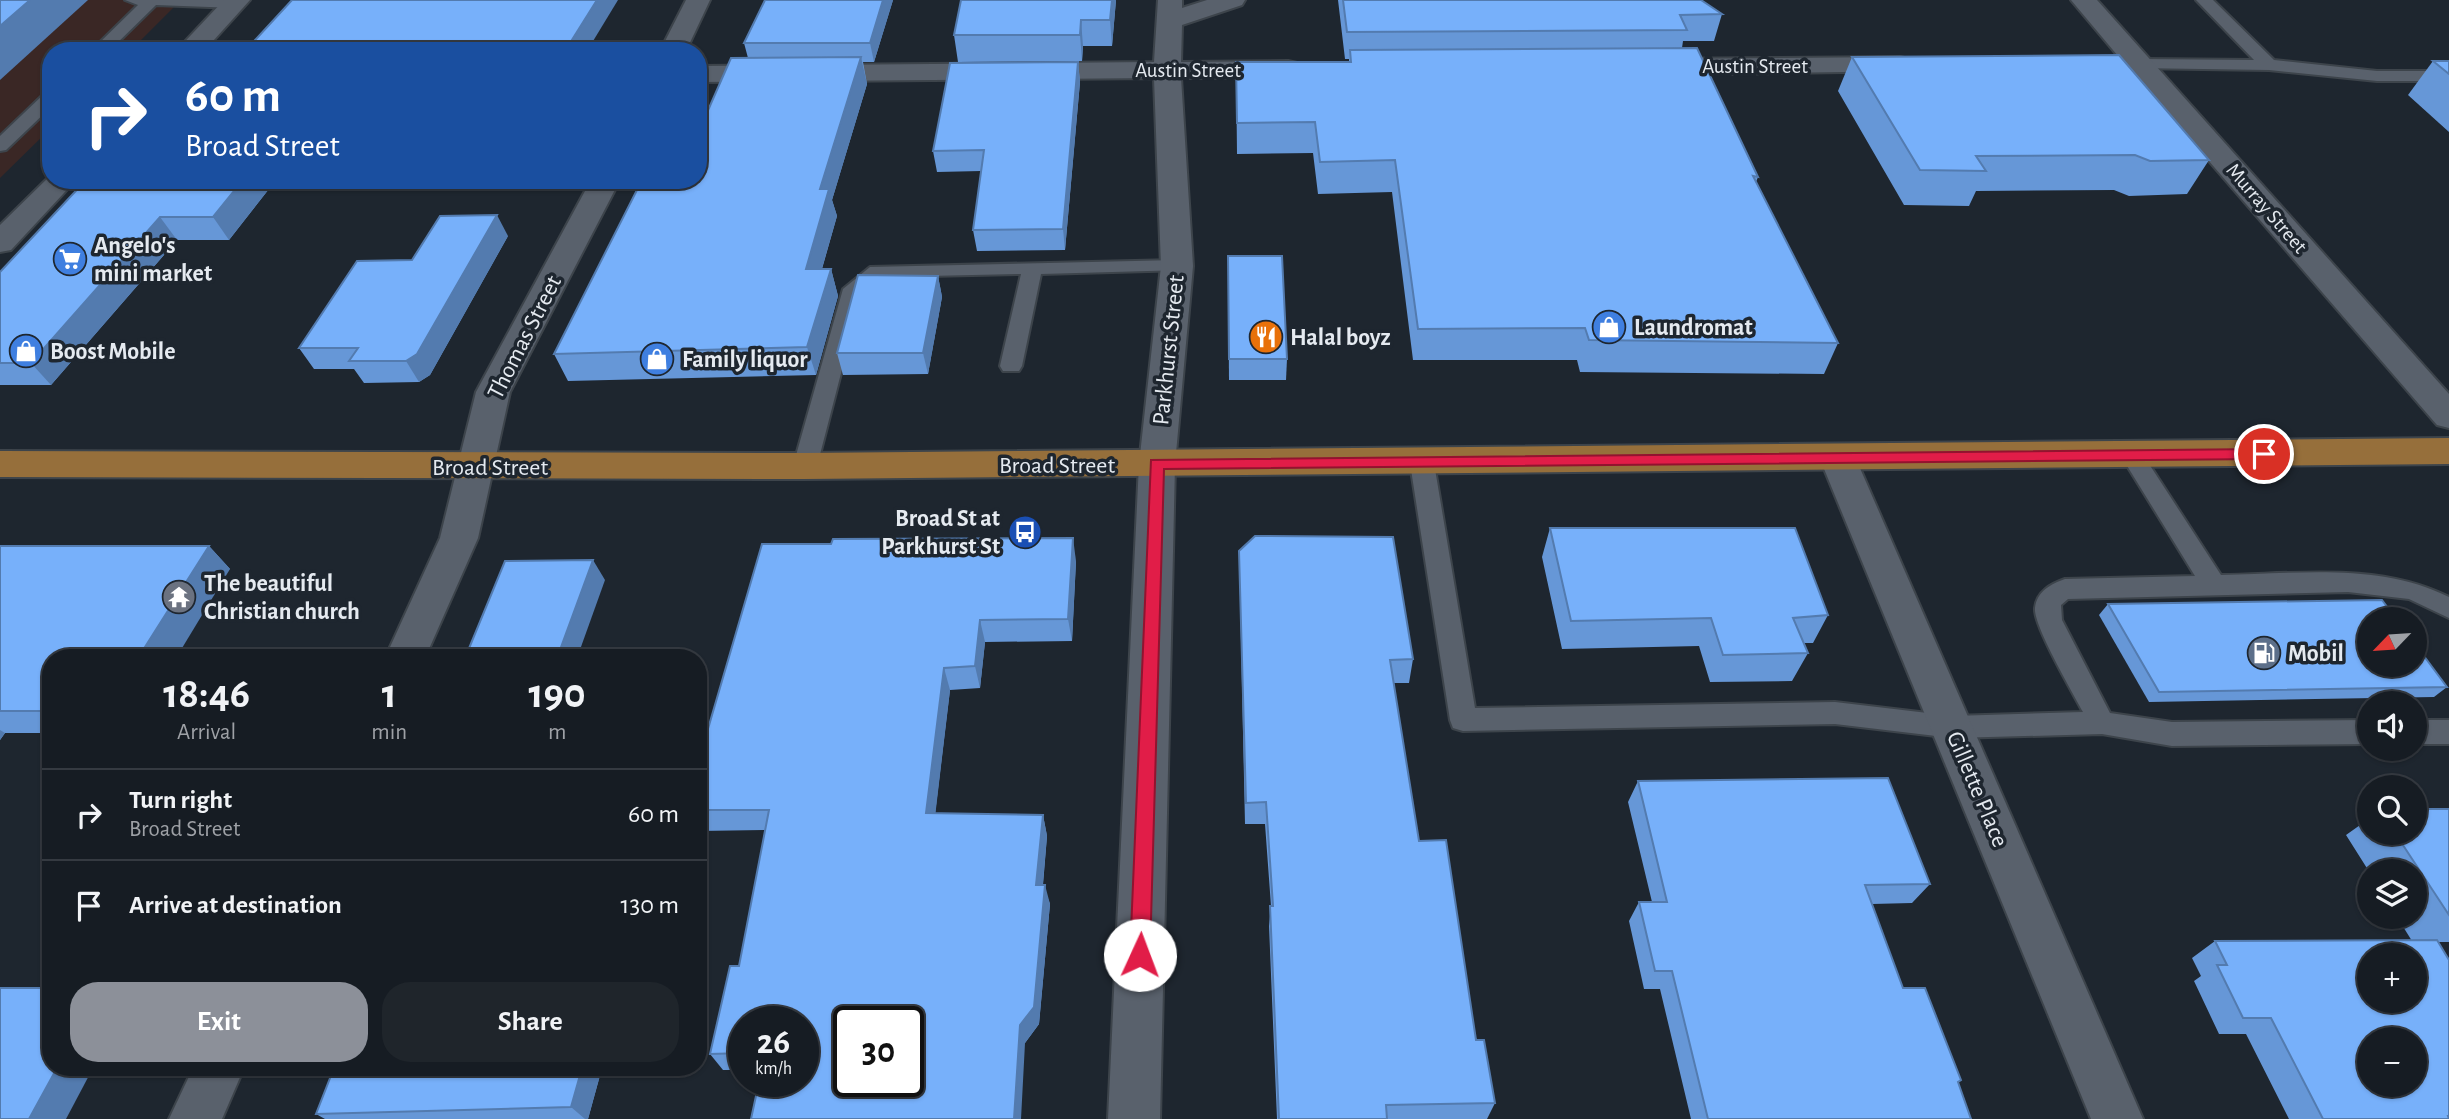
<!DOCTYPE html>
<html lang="en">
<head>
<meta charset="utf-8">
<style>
	:root { --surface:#161c23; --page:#1f252b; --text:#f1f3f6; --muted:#9ea1a6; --line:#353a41; --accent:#8c9099 }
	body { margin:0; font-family:"Alegreya Sans",sans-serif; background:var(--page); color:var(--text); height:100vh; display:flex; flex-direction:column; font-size:26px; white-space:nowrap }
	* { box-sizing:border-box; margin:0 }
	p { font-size:23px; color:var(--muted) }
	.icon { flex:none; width:38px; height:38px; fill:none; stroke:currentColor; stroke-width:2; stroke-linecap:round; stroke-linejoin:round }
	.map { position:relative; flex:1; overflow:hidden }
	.side { position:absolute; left:42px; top:649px; width:665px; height:427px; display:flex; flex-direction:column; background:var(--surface); border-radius:28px; box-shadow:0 2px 5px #0004,0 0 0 2px var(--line) }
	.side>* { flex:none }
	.hud { position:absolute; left:42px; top:42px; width:665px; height:147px; border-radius:28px; box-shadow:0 2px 5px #0004,0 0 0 2px var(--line); background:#1a4fa0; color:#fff; overflow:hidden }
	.needle { width:46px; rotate:245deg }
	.fabs { position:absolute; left:2357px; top:607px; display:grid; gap:14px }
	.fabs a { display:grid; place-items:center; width:70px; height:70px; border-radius:50%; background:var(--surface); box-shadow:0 2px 5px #0004,0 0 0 2px var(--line); font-size:35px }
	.speed { position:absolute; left:728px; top:1006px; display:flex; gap:14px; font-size:35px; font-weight:700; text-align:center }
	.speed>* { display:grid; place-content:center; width:91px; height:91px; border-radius:50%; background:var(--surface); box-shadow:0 2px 5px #0004,0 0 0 2px var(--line); line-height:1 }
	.speed small { font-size:18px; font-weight:400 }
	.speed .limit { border:4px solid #111; border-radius:10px; background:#fff; color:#111 }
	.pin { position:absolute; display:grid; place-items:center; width:60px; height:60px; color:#fff; margin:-30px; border:4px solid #fff; border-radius:50%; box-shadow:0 2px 7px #0007 }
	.me { position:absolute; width:77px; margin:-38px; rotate:2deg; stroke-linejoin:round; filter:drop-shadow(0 0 5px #0008) }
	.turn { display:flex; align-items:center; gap:24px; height:147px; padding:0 28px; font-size:32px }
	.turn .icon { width:91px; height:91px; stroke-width:2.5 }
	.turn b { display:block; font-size:49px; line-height:60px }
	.eta { display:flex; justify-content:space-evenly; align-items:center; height:119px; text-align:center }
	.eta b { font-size:42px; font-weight:700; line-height:49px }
	.button { display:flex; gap:14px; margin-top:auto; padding:14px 28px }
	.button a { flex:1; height:80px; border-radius:28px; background:var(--accent); color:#fff; font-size:28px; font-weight:700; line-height:80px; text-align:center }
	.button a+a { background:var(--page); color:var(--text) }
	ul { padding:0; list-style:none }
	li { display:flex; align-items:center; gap:21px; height:91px; padding:0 28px; border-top:2px solid var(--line) }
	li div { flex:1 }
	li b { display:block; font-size:26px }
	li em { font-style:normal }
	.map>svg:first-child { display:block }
</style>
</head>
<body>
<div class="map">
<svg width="2449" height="1119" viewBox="0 0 2449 1119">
	<rect width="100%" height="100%" fill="#1e262f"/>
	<polygon fill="#3a2725" points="0,0 181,0 130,51 51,51 51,128 0,178"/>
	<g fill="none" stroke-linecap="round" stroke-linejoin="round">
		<defs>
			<g id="lane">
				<polygon points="125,0 242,0 244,3 236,8 156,5 109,51 91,51 138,5"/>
				<polygon points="2196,0 2213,0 2274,60 2377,71 2449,71 2449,81 2377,81 2269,70 2135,68 2133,64 2135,60 2141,59 2254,60"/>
				<polygon points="51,92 51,107 6,150 0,151 0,136 45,93"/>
				<polygon points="1177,260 1187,266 1184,270 1041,274 1022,366 1019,371 1003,371 1000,366 1021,274 882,277 862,292 817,466 813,472 797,472 793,466 843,289 870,267"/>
				<path d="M 2132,448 L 2140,450 L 2221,575 C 2297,574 2379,562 2449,597 L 2449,618 L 2409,599 L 2348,592 L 2068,599 L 2061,605 L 2062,620 L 2110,713 L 2172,722 L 2370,720 L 2370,744 L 2172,746 L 2102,734 L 1953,738 L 1835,724 L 1463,731 L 1453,728 L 1450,720 L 1410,463 L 1414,457 L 1430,457 L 1434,463 L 1475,708 L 1835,702 L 1953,716 L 2083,712 C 2073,693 2033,625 2035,608 C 2037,591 2051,584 2065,579 L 2195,576 L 2121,456 L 2124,450 Z"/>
				<rect x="2415" y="720" width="34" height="24"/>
			</g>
			<g id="street">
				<polygon points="686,0 710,0 686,51 660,51"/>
				<polygon points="1158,0 1182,0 1182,8 1207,0 1245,0 1242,5 1182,25 1181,62 1288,61 1297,63 1301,69 1297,75 1288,77 1181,78 1193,266 1175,464 1160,1119 1108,1119 1139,464 1161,266 1154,78 698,82 698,66 1154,62"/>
				<polygon points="2071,0 2097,0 2449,394 2449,428 2437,425 2132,72 2067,70 2063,64 2067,58 2118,56"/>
				<polygon points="1900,57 1909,59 1913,65 1909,71 1656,75 1647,73 1643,67 1647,61 1656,59"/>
				<polygon points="591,180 620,180 510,392 478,538 425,658 385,658 440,538 476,392"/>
				<polygon points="1838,446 1851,450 1856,459 2143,1119 2091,1119 1820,459 1825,450"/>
				<polygon points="193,1068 244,1068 222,1119 169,1119"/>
			</g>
			<g id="secondary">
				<polygon points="224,0 250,0 204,51 176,51"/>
				<polygon points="51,175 51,180 76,180 11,250 0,252 0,225"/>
			</g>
			<polygon id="primary" points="2449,438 2449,464 805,479 0,477 0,451 805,453"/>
		</defs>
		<use href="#lane" stroke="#3d444b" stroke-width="4"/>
		<use href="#street" stroke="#3d444b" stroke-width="4"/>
		<use href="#secondary" stroke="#3d444b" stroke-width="4"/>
		<use href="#primary" stroke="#3d444b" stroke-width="4"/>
		<use href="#lane" fill="#59616c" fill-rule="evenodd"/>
		<use href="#street" fill="#59616c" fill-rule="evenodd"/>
		<use href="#secondary" fill="#59616c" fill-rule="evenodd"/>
		<use href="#primary" fill="#966f3b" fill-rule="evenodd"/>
	</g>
	<g fill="#6697d7">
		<polygon points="893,0 874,62 863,62 867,84 832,200 837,216 822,269 831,269 838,296 816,375 568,381 554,354 698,180 748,58 744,43"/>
		<polygon points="1116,0 1112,46 1083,46 1082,61 958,62 954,35"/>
		<polygon points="1338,0 1701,0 1722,14 1714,41 1683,41 1682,48 1758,177 1756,182 1838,343 1824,374 1580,372 1577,360 1413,360 1392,192 1318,194 1313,153 1237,154 1236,62 1349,62 1349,59 1345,59"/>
		<polygon points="1852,57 2209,160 2187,194 2129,196 2114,190 1976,191 1969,206 1904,205 1838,91"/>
		<polygon points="2433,61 2449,61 2449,132 2408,95"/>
		<polygon points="1078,62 1080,82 1065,250 977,251 973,230 981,171 937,172 933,151"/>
		<polygon points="86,180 276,180 229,240 177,240 51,385 0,385 0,272"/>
		<polygon points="508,236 430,375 419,382 364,383 354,369 314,369 299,348 412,260"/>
		<polygon points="1228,256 1287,359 1286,380 1229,380"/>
		<polygon points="938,276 942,297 928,374 843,375 837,353"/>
		<polygon points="1550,528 1828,615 1813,643 1804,643 1808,653 1792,681 1710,682 1699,646 1562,649 1542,557"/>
		<polygon points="0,546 209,546 230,569 51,658 51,733 5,733 0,740"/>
		<polygon points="1239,551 1413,659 1409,683 1393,683 1419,841 1495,1103 1487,1119 1277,1119 1269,926 1271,906 1265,824 1245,824"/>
		<polygon points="1076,561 1072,641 985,642 980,688 950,690 935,814 1043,815 1047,836 1043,885 1050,904 1039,1024 1025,1043 803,1082 744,1022 744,1070 723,1070 710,1054 739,966 765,830 698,831 698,763"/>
		<polygon points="2108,604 2447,687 2434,697 2149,702 2099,615"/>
		<polygon points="1638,781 1930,884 1912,903 1872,904 1903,988 1958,1083 1971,1119 1691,1119 1660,989 1644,989 1629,921 1639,902 1652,902 1628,802"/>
		<polygon points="2449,809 2449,942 2438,942 2449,960 2449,1119 2289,1119 2246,1034 2219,1034 2194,981 2201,976 2192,958 2215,941 2412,941 2397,917 2415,917 2415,872 2370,872 2370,873 2346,835 2370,818 2370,833 2415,833"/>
		<polygon points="602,1068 588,1119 325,1119 316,1114"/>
	</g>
	<g fill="#537baf">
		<polygon points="30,0 88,0 0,80 0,26"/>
		<polygon points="597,0 618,0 587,51 565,51"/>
		<polygon points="883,0 893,0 874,62 870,43"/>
		<polygon points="1112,0 1116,0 1112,46 1110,20"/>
		<polygon points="1081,20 1083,46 1082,61 1080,35"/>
		<polygon points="861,57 867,84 832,200 837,216 814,296 806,269 820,189"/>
		<polygon points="1078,62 1080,82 1065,250 1063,229"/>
		<polygon points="243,180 276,180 229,240 213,217"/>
		<polygon points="497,215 508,236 430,375 419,382 406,361"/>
		<polygon points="160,217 177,240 51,385 31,363"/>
		<polygon points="831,269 838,296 816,375 807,347"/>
		<polygon points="938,276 942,297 928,374 923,353"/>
		<polygon points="1073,538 1076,561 1072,641 1068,619"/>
		<polygon points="209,546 230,569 176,658 138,658"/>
		<polygon points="593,560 605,580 577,658 557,658"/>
		<polygon points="980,620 985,642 980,688 975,666"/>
		<polygon points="944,668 950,690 933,834 926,813"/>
		<polygon points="0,730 5,733 0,740"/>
		<polygon points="1043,815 1047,836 1041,905 1036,885"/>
		<polygon points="1045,885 1050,904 1039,1024 1025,1043 1021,1119 1014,1119 1020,1025"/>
		<polygon points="57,1068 93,1068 66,1119 29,1119"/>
		<polygon points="582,1068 602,1068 588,1119 585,1119 571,1107"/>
	</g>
	<g fill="#77b0fa" stroke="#537baf" stroke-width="2" fill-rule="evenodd">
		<polygon points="0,0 30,0 0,26"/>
		<polygon points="292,0 597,0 565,51 245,51"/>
		<polygon points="765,0 883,0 870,43 744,43"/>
		<polygon points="961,0 1112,0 1110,20 1081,20 1080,35 954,35"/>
		<polygon points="1343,0 1701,0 1722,14 1680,15 1687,30 1347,32"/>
		<polygon points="1697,48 1758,177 1753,176 1838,343 1589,340 1585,328 1418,329 1395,160 1320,162 1315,122 1237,123 1236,62 1351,62 1350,50"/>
		<polygon points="2119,55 2209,160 2150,161 2135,155 1976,156 1986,171 1920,170 1852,57"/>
		<polygon points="861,57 820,189 829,189 806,269 831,269 807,347 554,354 642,180 698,180 698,133 731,58"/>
		<polygon points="2433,61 2449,61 2449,74"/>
		<polygon points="1078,62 1063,229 973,230 984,150 933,151 950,63"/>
		<polygon points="86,180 243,180 213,217 160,217 31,363 0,363 0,272"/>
		<polygon points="497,215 417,354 406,361 349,361 358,348 299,348 357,261 412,260 440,216"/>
		<polygon points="1228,256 1282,256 1287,359 1229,359"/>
		<polygon points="858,275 938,276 923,353 837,353"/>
		<polygon points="1550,528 1795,528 1828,615 1793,618 1808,653 1723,655 1711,618 1571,621"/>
		<polygon points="1255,536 1393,537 1413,659 1390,660 1419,841 1446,840 1476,1040 1484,1040 1495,1103 1386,1105 1387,1119 1279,1119 1270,906 1273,906 1266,802 1246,803 1239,551"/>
		<path d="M 1073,538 L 1068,619 L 980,620 L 975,666 L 944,668 L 926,813 L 1043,815 L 1036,885 L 1045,885 L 1034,1007 L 1020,1025 L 1014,1119 L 751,1119 L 759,1082 L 803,1082 L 803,1022 L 744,1022 L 744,1053 L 710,1054 L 730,966 L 739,966 L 769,810 L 698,810 L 698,763 L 762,544 L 831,544 L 833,539 ZM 849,1022 L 908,1022 L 908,1082 L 849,1082 Z"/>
		<polygon points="0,546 209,546 138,658 51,658 51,711 0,711"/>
		<polygon points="593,560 557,658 465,658 505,561"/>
		<polygon points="2382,600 2397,620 2370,620 2370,665 2415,665 2415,644 2447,687 2159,692 2108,604"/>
		<polygon points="1888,778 1930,884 1865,885 1903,988 1925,988 1961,1080 1958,1082 1971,1119 1708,1119 1672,971 1655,971 1639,902 1667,902 1638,781"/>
		<polygon points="2415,809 2449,809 2449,915 2395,833 2415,833"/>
		<path d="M 2437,940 L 2449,960 L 2449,1116 L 2448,1116 L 2449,1119 L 2323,1119 L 2271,1018 L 2243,1018 L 2217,965 L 2227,965 L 2215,941 ZM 2370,956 L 2415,956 L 2415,1001 L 2370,1001 ZM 2370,1040 L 2415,1040 L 2415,1085 L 2370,1085 Z"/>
		<polygon points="0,988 51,988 51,1068 57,1068 29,1119 0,1119"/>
		<polygon points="334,1068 582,1068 571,1107 316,1114"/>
	</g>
	<polygon fill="#e11d48" stroke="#92132f" stroke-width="2" points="2264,449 2272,454 2264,459 1164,469 1150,955 1147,962 1140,965 1133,962 1130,955 1151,460"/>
	<defs>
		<symbol id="supermarket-disc" viewBox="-11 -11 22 22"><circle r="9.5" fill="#3f7fe0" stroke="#1e262f"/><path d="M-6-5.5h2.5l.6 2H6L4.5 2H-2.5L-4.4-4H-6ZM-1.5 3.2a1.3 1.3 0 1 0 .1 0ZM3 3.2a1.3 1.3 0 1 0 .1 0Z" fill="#fff"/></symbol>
		<symbol id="shop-disc" viewBox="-11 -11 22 22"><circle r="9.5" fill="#3f7fe0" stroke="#1e262f"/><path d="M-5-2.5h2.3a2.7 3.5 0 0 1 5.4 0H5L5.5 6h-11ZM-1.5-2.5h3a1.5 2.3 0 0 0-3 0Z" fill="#fff"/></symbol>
		<symbol id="restaurant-disc" viewBox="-11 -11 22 22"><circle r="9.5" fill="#e8710a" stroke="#1e262f"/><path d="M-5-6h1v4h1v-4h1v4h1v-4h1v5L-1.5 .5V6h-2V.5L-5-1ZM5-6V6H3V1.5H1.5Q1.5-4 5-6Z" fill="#fff"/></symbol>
		<symbol id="bus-disc" viewBox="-11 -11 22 22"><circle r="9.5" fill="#1a4fb4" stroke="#1e262f"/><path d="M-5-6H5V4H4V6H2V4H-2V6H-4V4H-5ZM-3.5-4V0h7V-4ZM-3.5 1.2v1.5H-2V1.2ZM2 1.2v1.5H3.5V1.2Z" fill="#fff"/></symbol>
		<symbol id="temple-disc" viewBox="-11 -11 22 22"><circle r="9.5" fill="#6b7280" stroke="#1e262f"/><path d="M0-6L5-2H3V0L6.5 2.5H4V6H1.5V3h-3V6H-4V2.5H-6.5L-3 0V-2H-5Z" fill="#fff"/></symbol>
		<symbol id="fuel-disc" viewBox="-11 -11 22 22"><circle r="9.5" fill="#5c6f8a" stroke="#1e262f"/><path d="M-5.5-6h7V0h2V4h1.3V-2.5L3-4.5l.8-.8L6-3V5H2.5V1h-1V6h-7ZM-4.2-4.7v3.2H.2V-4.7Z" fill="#fff"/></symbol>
	</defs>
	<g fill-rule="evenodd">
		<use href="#supermarket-disc" x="51" y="240" width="38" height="38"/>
		<use href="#shop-disc" x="1590" y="308" width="38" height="38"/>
		<use href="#restaurant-disc" x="1247" y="318" width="38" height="38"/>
		<use href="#shop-disc" x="7" y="332" width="38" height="38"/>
		<use href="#shop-disc" x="638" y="340" width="38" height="38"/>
		<use href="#bus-disc" x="1006" y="513" width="38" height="38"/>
		<use href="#temple-disc" x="160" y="578" width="38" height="38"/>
		<use href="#fuel-disc" x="2245" y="634" width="38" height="38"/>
	</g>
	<g text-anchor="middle" stroke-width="7" stroke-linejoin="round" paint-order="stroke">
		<g font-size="21" fill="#e5eaf0" stroke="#1e262f">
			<text x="1755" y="73">Austin Street</text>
			<text x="1188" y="77">Austin Street</text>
			<text transform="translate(2267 208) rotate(49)" y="7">Murray Street</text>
		</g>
		<g font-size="24" font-weight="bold" fill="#e5eaf0" stroke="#1e262f" text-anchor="start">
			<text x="94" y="253">Angelo's<tspan x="94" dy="28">mini market</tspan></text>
			<text x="1634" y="335">Laundromat</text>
			<text x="1290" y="345">Halal boyz</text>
			<text x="50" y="359">Boost Mobile</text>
			<text x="682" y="367">Family liquor</text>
			<text x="1000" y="526" text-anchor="end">Broad St at<tspan x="1000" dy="28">Parkhurst St</tspan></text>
			<text x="204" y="591">The beautiful<tspan x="204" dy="28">Christian church</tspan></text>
			<text x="2288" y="661">Mobil</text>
		</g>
		<g font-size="24" fill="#e5eaf0" stroke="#1e262f">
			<text transform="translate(524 337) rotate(-63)" y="8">Thomas Street</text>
			<text transform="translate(1168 350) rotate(-84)" y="8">Parkhurst Street</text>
			<text x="1057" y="473">Broad Street</text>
			<text x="490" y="475">Broad Street</text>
			<text transform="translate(1978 789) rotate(67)" y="8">Gillette Place</text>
		</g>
	</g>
</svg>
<div class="fabs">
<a><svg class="needle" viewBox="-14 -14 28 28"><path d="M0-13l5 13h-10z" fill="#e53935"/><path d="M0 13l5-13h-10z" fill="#9ea1a6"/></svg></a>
<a><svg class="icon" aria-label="sound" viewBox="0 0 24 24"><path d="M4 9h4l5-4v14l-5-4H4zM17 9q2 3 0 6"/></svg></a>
<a><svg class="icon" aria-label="search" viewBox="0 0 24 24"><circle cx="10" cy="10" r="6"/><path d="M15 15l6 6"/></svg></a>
<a><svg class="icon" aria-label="layers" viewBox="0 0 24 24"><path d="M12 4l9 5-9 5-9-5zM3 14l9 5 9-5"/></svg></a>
<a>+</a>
<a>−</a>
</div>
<div class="speed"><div>26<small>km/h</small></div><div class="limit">30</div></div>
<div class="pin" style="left:2264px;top:454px;background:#d93025"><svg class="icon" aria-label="arrive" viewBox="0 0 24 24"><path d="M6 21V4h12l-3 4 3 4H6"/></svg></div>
<svg class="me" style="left:1140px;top:955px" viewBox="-20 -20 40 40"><circle r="19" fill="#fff"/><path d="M0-13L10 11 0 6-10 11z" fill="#e11d48"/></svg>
<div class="hud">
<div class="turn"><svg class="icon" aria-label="right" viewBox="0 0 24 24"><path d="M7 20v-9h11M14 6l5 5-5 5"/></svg><div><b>60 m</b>Broad Street</div></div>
</div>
<section class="side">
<div class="eta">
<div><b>18:46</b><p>Arrival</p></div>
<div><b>1</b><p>min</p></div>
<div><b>190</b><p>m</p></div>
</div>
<ul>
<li><svg class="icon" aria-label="right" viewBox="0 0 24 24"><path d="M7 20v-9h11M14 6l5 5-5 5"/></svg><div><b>Turn right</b><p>Broad Street</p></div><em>60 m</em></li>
<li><svg class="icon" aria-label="arrive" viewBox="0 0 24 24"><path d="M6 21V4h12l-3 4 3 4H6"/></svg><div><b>Arrive at destination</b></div><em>130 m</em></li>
</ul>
<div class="button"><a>Exit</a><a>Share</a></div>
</section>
</div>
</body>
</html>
